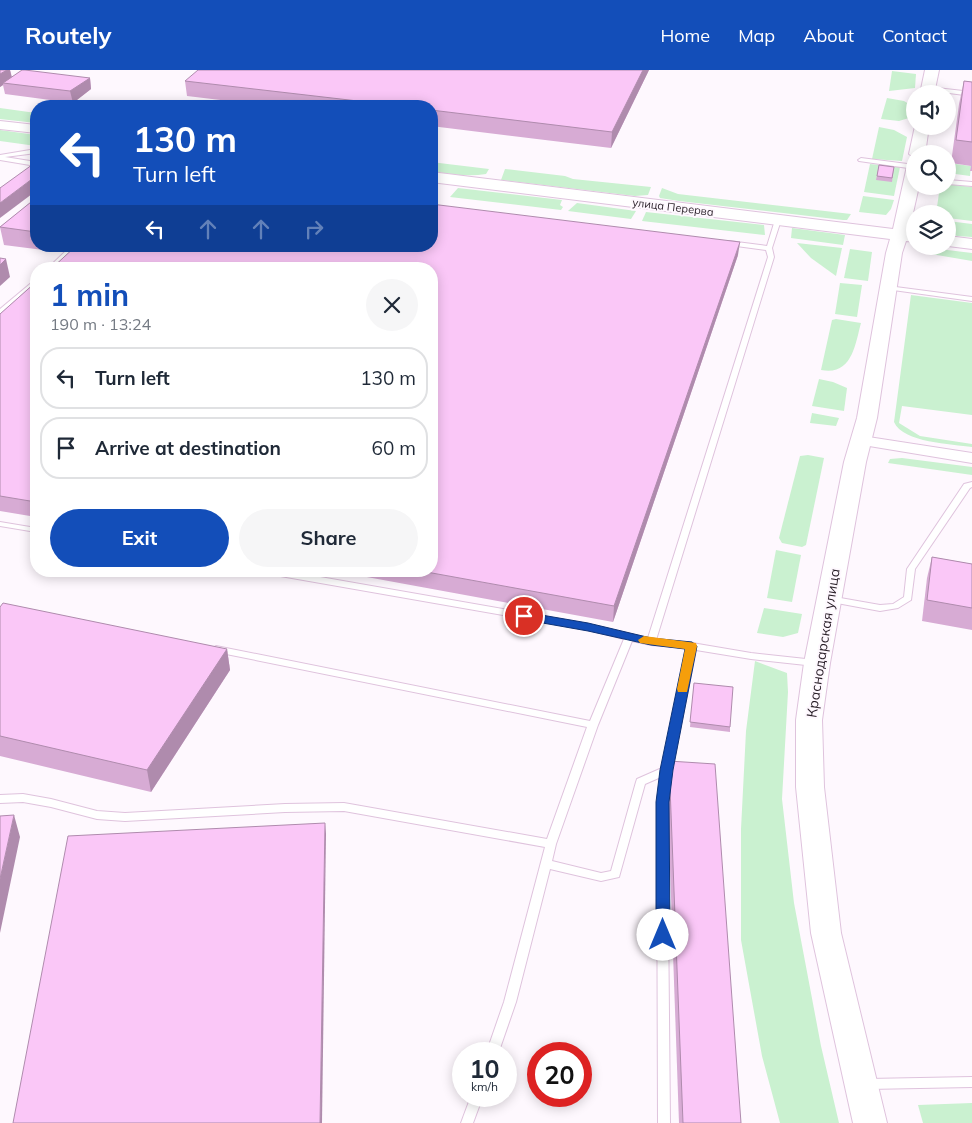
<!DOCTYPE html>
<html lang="en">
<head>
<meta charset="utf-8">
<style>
	:root { --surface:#fff; --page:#f6f6f7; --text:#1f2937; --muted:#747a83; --line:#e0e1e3; --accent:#134eb9 }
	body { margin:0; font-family:Mulish,sans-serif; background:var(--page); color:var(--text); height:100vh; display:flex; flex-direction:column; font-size:19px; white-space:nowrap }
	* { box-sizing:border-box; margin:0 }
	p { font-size:16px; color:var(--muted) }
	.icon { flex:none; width:28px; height:28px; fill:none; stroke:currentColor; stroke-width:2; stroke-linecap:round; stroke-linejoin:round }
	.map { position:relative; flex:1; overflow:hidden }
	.side { position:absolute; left:30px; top:192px; width:408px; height:315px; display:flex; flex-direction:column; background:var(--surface); border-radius:20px; box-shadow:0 2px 12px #0003 }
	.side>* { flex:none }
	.hud { position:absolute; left:30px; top:30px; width:408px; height:152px; border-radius:20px; box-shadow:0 2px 12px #0003; background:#134eb9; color:#fff; overflow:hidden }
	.fabs { position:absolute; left:906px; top:15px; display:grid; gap:10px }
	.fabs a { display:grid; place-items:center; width:50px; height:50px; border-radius:50%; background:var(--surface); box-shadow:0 2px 12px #0003; font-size:25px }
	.speed { position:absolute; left:452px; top:972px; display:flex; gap:10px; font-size:25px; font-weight:700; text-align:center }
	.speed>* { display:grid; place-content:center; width:65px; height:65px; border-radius:50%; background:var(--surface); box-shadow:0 2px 12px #0003; line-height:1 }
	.speed small { font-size:12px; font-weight:400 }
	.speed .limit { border:8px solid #d22; background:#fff; color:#111 }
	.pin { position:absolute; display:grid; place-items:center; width:42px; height:42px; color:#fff; margin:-21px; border:2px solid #fff; border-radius:50%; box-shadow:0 1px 5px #0007 }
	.me { position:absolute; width:55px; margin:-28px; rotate:0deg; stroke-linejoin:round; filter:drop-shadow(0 0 4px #0008) }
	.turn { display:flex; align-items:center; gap:18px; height:105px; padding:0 20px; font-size:22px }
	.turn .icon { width:65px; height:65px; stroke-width:2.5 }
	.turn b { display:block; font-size:35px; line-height:42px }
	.lanes { display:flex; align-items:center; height:48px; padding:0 20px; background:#0003; justify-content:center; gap:25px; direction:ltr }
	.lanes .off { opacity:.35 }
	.round { display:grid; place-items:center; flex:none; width:52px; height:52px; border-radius:26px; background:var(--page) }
	.head { display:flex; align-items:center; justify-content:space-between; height:85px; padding:0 20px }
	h1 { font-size:30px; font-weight:700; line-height:38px; color:var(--accent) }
	.button { display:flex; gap:10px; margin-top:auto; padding:10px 20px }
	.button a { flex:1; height:58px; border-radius:30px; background:var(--accent); color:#fff; font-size:20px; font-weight:700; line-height:58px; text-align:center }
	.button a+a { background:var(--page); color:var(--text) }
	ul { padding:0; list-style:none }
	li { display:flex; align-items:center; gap:15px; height:62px; margin:0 10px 8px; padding:0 10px; border:2px solid var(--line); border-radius:20px }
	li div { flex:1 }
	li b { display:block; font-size:19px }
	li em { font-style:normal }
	header { display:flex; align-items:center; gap:30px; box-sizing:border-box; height:70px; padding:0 25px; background:var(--accent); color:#fff }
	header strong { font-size:24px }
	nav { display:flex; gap:28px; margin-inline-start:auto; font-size:18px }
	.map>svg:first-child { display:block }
</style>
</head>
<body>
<header>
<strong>Routely</strong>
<nav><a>Home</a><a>Map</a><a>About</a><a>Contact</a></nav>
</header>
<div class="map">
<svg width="972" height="1053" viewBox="0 0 972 1053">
	<rect width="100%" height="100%" fill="#fef8fe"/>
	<g fill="#caf1d0">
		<polygon points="892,1 916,4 915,18 889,21"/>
		<polygon points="887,28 904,31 912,36 909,48 899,51 881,49"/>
		<polygon points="0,38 36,43 36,53 0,49"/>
		<polygon points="879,57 894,60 907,67 902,91 872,89"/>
		<polygon points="0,60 36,65 36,76 0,71"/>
		<path d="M 431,92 L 489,99 L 486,104 C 468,107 449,104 431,101 Z"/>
		<polygon points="948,93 971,96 970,106 948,103"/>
		<polygon points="870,94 900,97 894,126 864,122"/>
		<polygon points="505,99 565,106 573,109 651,117 648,125 635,126 501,110"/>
		<polygon points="948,114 972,117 972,151 948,148 948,144 936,144 940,116 948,116"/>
		<polygon points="458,118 562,130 560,135 563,137 561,140 450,127"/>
		<polygon points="662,118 678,124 851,144 847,150 843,150 679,131 660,128 659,126"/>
		<polygon points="863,126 894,130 891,139 886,145 859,142"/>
		<polygon points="577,133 636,141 631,149 568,141"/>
		<polygon points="646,142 764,155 765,165 642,151"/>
		<polygon points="948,151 972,154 972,167 957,166 948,162"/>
		<polygon points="792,158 845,165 843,175 791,168"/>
		<polygon points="797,173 842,178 836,206 811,188"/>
		<polygon points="850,179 872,182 868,211 844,208"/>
		<polygon points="939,179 972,183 972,191 931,184 931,180"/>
		<polygon points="840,213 862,215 857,247 835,244"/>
		<path d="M 911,225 L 972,233 L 972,345 L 902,336 L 899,353 L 920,366 L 972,374 L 972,377 C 952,374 903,373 894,352 Z"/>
		<path d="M 836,249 L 861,253 C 855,275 852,306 821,300 L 832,250 Z"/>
		<polygon points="819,309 833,312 847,318 844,341 812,336"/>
		<polygon points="812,343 839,348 836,356 810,353"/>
		<polygon points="808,385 824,388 806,475 802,477 782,473 779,468 800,386"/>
		<polygon points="902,388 972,397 972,405 888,393 890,389"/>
		<polygon points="776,480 801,485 792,532 767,528"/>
		<polygon points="764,538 802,544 798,563 783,567 757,563"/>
		<polygon points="755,591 787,603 788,622 782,729 794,833 821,976 839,1053 780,1053 762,986 741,870 741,759 746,661"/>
		<polygon points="972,1033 972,1053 923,1053 918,1035"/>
	</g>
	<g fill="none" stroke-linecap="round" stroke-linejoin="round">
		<defs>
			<g id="lane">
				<polygon points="928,17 972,22 972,26 926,20 925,19"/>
				<polygon points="36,79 36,83 5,87 36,92 36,96 0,90 0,85"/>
				<polygon points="861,88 915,95 915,99 859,91 858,90"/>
				<polygon points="948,110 972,112 972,116 948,114"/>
				<path d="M 778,148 L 781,150 L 772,178 L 774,187 L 656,570 L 692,573 L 751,583 L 815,590 L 820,593 L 815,596 L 751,589 L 696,580 L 672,700 L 667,732 L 670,1053 L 658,1053 L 657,732 L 661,707 L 645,714 L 619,807 L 601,811 L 550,799 L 516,932 L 498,984 L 486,984 L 504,932 L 545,777 L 344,741 L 285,742 L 125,751 L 97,749 L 51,737 L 23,732 L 0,733 L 0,725 L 23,724 L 51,729 L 97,741 L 125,743 L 285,734 L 344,733 L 547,769 L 587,657 L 216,582 L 211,579 L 216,576 L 590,651 L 624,569 L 588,560 L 269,504 L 265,501 L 286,501 L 588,554 L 648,568 L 768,187 L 766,180 L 729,175 L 726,173 L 729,171 L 767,176 L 775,150 ZM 632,571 L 651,575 L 687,578 L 662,698 L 637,709 L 636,712 L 611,801 L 601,803 L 552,791 L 556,774 L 598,655 Z"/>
				<polygon points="71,176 78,176 54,199 47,199"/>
				<polygon points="36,209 36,214 0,245 0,239"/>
				<polygon points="888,216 972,227 972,231 886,219 885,218"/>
				<polygon points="972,412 972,417 970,418 915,499 911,530 898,538 880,541 826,531 825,529 826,527 829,526 880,535 893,534 904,527 907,499 964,414"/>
				<polygon points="0,452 36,458 36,462 0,456"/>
				<polygon points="972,1007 972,1017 868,1019 864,1018 862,1014 864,1010 868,1009"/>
				<polygon points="471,1026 483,1026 473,1053 461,1053"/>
			</g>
			<polygon id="street" points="862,366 972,383 972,393 857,374 854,371 857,368"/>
			<g id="secondary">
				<polygon points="925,0 939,0 934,24 920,24"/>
				<polygon points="0,51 36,55 36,63 0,59"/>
				<polygon points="915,56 929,56 925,84 915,84 915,88 909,84"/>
				<polygon points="915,91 915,116 919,116 909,161 915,162 915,172 906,171 902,183 877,348 866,392 830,593 822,650 824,717 841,863 887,1053 853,1053 811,863 796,717 796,650 804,593 844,392 857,348 886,183 890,169 431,112 431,102 893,159 907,96 910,93"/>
				<polygon points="948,166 972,169 972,179 948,176"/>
			</g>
		</defs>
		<use href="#lane" stroke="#dfc3dd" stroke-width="2"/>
		<use href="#street" stroke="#dfc3dd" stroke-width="2"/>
		<use href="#secondary" stroke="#dfc3dd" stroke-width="2"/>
		<use href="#lane" fill="#fff" fill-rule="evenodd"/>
		<use href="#street" fill="#fff" fill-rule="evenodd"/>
		<use href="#secondary" fill="#fff" fill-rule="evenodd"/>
	</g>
	<g fill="#d7abd4">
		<polygon points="0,0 10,0 12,7 90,8 91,19 73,33 5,24 3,15 0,17"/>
		<polygon points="649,0 611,78 431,56 431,36 271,36 187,26 185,11"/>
		<polygon points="964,11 972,12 972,101 970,101 971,96 951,93 959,34"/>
		<polygon points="879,95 894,97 892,112 876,110"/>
		<polygon points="36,128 36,176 57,176 51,181 4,175 0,157"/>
		<polygon points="738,185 613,552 334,501 431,501"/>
		<polygon points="36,212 36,447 0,441 0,244"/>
		<polygon points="932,487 972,494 972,560 922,551 927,508"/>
		<polygon points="0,537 227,579 230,600 151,722 0,686"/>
		<polygon points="694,613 730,657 730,662 690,657"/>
		<polygon points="669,691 741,1053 679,1053 667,713"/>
	</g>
	<g fill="#af8bad">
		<polygon points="7,0 10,0 12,9 3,13 3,15 0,17 0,4"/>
		<polygon points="643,0 649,0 611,78 612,62"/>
		<polygon points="90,8 91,19 73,33 70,21"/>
		<polygon points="36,106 36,121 0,148 0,133"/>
		<polygon points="740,172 738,185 613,552 614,536"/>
		<polygon points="50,176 57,176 51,181"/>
		<polygon points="6,189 10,207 0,216 0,195"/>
		<polygon points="227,579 230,600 151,722 147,700"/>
		<polygon points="14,745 20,767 0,863 0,809"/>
		<polygon points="325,753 326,764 322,1053 320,1053"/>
	</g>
	<g fill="#fac7f7" stroke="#af8bad">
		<polygon points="0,0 7,0 0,4"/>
		<polygon points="22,0 25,0 90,8 70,21 3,13"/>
		<polygon points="198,0 643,0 612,62 431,40 431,36 401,36 185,11"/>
		<polygon points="964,11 972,12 972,72 956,70"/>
		<polygon points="36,92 36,106 0,133 0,118"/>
		<polygon points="879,95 894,97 892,108 877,106"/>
		<polygon points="36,128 36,162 0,157"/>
		<polygon points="431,134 740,172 614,536 421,501 431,501 431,199 51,199 76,176 431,176"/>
		<polygon points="0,188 6,189 0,195"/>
		<polygon points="36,212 36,432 0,426 0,244"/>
		<polygon points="932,487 972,494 972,538 927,530"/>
		<polygon points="3,533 227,579 147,700 0,666 0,537"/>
		<polygon points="694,613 733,617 730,657 690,652"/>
		<polygon points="669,691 715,694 741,1053 683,1053"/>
		<polygon points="14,745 0,809 0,746"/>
		<polygon points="325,753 320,1053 13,1053 68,766"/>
	</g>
	<polygon fill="#134eb9" stroke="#0c3378" points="524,542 588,553 651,568 692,572 697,576 673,700 669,732 670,865 668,869 663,871 658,869 656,865 656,732 660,700 685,579 651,575 588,561 520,549 519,546"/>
	<polygon fill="#f59e0b" points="644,566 696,573 697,576 687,622 678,622 677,619 685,579 640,573 638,570"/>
	<g text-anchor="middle" stroke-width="4" stroke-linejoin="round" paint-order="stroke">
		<g font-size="11" fill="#291f28" stroke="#fef8fe">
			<text transform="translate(673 137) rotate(7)" y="4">улица Перерва</text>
		</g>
		<g font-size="14" fill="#291f28" stroke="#fef8fe">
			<text transform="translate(823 573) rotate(-81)" y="5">Краснодарская улица</text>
		</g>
	</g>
</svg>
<div class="fabs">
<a><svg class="icon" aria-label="sound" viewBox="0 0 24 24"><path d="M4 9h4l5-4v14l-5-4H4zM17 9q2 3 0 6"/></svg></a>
<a><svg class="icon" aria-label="search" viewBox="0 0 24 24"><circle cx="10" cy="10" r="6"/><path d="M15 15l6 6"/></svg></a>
<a><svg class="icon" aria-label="layers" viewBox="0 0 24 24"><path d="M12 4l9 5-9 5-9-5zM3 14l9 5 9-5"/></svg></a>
</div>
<div class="speed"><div>10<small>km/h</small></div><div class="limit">20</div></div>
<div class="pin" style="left:524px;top:546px;background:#d93025"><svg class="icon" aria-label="arrive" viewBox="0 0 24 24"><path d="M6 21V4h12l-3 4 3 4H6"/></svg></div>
<svg class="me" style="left:663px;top:865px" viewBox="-20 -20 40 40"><circle r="19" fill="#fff"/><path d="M0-13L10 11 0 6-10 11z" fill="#134eb9"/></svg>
<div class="hud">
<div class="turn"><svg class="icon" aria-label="left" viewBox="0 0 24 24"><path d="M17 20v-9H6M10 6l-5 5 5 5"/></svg><div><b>130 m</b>Turn left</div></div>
<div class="lanes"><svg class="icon" aria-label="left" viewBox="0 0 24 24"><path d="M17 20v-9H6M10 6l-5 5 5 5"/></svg><svg class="icon off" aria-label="ahead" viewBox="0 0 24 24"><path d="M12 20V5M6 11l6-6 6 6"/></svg><svg class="icon off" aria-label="ahead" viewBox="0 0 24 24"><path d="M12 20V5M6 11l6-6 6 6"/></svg><svg class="icon off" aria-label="right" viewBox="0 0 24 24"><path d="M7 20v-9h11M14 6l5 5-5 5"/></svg></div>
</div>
<section class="side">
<div class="head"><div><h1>1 min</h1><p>190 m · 13:24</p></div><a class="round"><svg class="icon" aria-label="close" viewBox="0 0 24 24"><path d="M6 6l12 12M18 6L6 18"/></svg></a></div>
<ul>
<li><svg class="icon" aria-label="left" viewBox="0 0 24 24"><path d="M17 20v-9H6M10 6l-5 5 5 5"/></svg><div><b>Turn left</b></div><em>130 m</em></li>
<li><svg class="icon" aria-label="arrive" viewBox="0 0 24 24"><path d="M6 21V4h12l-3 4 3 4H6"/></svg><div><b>Arrive at destination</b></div><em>60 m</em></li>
</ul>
<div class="button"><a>Exit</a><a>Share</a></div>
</section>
</div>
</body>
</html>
